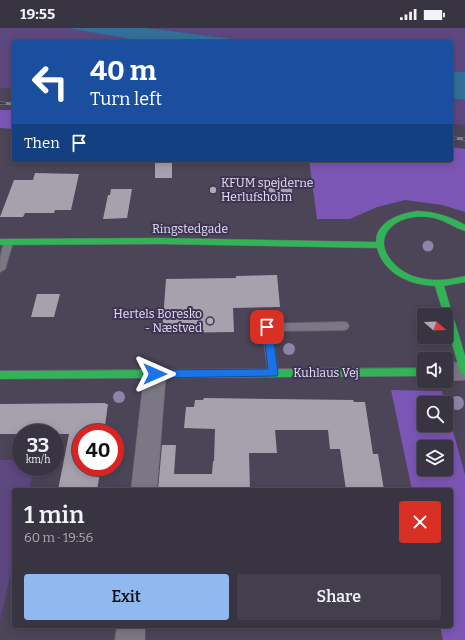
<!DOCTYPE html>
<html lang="en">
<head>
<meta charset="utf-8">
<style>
	:root { --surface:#383441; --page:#433f4c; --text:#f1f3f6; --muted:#abaab1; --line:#524f5a; --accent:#90b9f0 }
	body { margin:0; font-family:Bitter,serif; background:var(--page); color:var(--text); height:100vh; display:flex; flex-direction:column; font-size:15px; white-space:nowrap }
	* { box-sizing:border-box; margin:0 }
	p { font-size:13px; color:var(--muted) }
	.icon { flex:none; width:22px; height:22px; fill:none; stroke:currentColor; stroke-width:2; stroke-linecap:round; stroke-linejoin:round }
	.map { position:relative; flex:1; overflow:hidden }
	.details { position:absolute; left:12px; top:460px; width:441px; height:140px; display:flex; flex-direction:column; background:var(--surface); border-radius:4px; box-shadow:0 2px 10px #0003,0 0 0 1px var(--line) }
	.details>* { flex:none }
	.top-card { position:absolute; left:12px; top:12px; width:441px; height:122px; border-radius:4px; box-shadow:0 2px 10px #0003,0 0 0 1px var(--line); background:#1a4fa0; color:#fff; overflow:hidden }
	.needle { width:26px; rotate:109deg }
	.buttons { position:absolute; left:417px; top:280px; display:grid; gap:8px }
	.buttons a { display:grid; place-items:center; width:36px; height:36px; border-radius:4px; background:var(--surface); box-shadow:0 2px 10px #0003,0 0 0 1px var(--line); font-size:20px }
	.speed { position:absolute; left:12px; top:396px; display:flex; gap:8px; font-size:20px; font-weight:700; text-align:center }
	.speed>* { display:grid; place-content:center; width:52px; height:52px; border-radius:50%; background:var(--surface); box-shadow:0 2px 10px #0003,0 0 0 1px var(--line); line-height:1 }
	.speed small { font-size:10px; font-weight:400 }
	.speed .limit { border:6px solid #d22; background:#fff; color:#111 }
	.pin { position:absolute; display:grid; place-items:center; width:34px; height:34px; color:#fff; margin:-17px; border-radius:8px; box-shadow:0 2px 6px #0006 }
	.me { position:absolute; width:44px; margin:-22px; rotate:90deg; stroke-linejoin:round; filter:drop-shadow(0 0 3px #0008) }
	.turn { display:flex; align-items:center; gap:14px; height:84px; padding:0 12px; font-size:18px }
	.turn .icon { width:52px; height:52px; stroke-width:2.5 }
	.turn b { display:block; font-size:28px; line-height:34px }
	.then { display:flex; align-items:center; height:38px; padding:0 12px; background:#0003; gap:8px; font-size:15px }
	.round { display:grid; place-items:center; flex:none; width:42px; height:42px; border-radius:4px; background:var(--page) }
	.headline { display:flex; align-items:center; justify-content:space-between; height:68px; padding:0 12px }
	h1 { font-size:24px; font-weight:600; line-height:30px }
	.button { display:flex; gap:8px; margin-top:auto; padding:8px 12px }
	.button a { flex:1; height:46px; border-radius:4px; background:var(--accent); color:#111; font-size:16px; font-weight:600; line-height:46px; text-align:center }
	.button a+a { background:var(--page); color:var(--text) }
	.status { display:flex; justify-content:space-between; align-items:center; height:28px; padding:0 20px; background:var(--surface); direction:ltr }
	.status svg { height:11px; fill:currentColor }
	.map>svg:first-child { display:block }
</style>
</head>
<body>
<div class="status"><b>19:55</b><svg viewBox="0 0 49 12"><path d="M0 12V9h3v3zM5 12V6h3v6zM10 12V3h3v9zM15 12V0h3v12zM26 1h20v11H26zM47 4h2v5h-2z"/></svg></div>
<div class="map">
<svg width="465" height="612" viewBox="0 0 465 612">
	<rect width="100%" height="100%" fill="#4b4557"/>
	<g fill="#5c477f">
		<polygon points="0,0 67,0 148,14 14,14 14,61 0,60"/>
		<polygon points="147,0 465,0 465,44 451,44 451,14 256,14"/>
		<polygon points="451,70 465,72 465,97 451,96"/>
		<polygon points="0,432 21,432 21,439 34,439 29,462 14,462 14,530 0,593"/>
	</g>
	<g fill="#7b56b4" fill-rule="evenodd">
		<polygon points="0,82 14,82 14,101 0,100"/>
		<polygon points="451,119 465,121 465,184 442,177 405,172 377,179 350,191 317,191 309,132 451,132"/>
		<path d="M 391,362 L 442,363 L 445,375 L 424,375 L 424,397 L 446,397 L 446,377 L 465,447 L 465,612 L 443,612 L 440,598 L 451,598 L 451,462 L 412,462 ZM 424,419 L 446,419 L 446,441 L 424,441 Z"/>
	</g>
	<g fill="#327099">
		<polygon points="67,0 147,0 256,14 148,14"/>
		<polygon points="451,44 465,44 465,72 451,70"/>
	</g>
	<g fill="#a7a1ad">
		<rect x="155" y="134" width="17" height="16"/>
		<polygon points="35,145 79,146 71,182 55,182 54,185 25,185 23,189 0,189 14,152 33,152"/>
		<polygon points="277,151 286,151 292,156 292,168 277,168 263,160"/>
		<polygon points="111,161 132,161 127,190 103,191 108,167 110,167"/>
		<polygon points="277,247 280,279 233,280 234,304 162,305 166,251 236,250 236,248"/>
		<polygon points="37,266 60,266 54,289 31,289"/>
		<polygon points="204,370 353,372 354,374 365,374 373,426 378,426 384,462 346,462 340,421 330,421 328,402 275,402 277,425 249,425 250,462 158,462 162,417 176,417 174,446 212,446 213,433 214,433 215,401 184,400 186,379 194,379 195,372 203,372"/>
		<polygon points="106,375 105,376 108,376 104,405 81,405 81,439 101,439 97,462 58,462 69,406 0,406 0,376"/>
	</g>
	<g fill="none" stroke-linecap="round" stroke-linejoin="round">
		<defs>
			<g id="lane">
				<path d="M 9,211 L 13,214 L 5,241 L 0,244 C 0,235 0,214 9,211 Z"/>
				<polygon points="344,294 347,295 349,298 347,301 344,302 272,303 278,345 277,348 273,349 269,348 262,299 263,296"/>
			</g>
			<g id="street">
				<polygon points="465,334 465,352 446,353 445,353 446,335"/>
				<polygon points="155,337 163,339 166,346 157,462 131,462 144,346 147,339"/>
				<polygon points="117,598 145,598 145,612 115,612"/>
			</g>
			<g id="fast">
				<path d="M 418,183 C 435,184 450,188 465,197 L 465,203 C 452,199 442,190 428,189 C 418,188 407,189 398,194 C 368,212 392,242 416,249 C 433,254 449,252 465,248 L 465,254 L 444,258 L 465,328 L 465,347 L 462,346 L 460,343 L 446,295 L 446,287 L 444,287 L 435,258 C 410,257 384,246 377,220 L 161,216 L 0,217 L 0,211 L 161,210 L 376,214 C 376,193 401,185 418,183 Z"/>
				<polygon points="424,340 424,348 0,351 0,343"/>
			</g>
		</defs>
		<use href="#lane" stroke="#696473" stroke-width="2"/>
		<use href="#street" stroke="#696473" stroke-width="1"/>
		<use href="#fast" stroke="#696473" stroke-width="1"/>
		<use href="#lane" fill="#7c7784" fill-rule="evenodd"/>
		<use href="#street" fill="#7c7784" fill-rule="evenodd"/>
		<use href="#fast" fill="#30b455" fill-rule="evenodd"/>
		<defs>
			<g id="rail">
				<polyline points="0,75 14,76"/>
				<polyline points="451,110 465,111"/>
			</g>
		</defs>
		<use href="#rail" stroke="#878490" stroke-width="3"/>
		<use href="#rail" stroke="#3f3453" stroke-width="2" stroke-dasharray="6" stroke-linecap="butt"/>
	</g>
	<g fill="#8f83a8">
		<circle cx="428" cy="218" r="5.5"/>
		<circle cx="289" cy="321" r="6"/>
		<circle cx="119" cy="369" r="6"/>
		<circle cx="457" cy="375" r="7"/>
	</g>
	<polygon fill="#1a73e8" stroke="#114b97" points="267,296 272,299 278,345 277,348 155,350 152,349 150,346 152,343 155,342 268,341 263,299"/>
	<g fill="#b0aabd" stroke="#3f3453" stroke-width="1.5">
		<circle cx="213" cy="162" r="4"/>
		<circle cx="210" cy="293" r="4"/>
	</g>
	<g text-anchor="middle" stroke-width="4" stroke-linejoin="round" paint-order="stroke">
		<g font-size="12" fill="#e6e0f4" stroke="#3f3453" text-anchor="start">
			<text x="221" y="159">KFUM spejderne<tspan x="221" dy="14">Herlufsholm</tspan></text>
			<text x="202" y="290" text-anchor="end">Hertels Boresko<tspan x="202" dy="14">- Næstved</tspan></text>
		</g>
		<g font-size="12" fill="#e6e0f4" stroke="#3f3453">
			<text x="190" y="205">Ringstedgade</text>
			<text x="326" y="349">Kuhlaus Vej</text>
		</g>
	</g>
</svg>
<div class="buttons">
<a><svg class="needle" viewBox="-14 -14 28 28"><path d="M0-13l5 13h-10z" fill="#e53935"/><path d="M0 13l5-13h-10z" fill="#abaab1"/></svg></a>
<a><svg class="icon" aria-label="sound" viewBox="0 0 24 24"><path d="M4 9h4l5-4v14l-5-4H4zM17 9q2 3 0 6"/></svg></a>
<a><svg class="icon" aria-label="search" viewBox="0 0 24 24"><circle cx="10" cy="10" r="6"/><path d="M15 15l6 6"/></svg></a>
<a><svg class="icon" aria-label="layers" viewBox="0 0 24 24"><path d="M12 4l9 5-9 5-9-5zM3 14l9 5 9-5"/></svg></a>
</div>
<div class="speed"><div>33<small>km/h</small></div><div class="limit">40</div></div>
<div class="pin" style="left:267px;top:299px;background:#d93025"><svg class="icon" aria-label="arrive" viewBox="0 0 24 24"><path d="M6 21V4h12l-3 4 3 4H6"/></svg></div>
<svg class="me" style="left:155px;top:346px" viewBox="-20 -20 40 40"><path d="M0-17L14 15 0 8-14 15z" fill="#1a73e8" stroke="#fff" stroke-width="4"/></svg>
<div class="top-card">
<div class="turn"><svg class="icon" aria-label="left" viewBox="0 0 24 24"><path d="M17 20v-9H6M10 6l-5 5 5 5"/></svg><div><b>40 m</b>Turn left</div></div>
<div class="then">Then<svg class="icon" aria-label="arrive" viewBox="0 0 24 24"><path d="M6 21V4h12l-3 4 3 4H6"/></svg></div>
</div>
<section class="details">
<div class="headline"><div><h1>1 min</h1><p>60 m · 19:56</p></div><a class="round" style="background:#d93025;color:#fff"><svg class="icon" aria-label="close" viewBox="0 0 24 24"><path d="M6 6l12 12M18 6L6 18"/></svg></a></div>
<div class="button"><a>Exit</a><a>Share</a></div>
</section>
</div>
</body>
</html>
